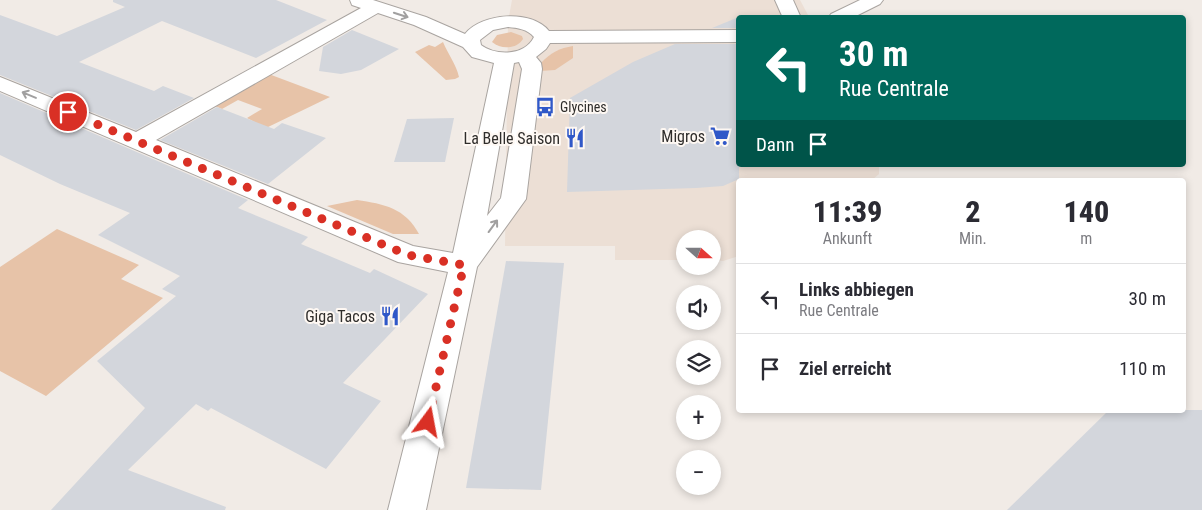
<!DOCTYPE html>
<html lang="de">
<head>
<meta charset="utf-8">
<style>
	:root { --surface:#fff; --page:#f2f2f3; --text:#2b2b33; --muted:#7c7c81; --line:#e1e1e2 }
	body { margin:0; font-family:"Roboto Condensed",sans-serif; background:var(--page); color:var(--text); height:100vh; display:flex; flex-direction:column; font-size:19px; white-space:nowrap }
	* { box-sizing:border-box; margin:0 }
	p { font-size:16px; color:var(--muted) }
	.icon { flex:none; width:28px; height:28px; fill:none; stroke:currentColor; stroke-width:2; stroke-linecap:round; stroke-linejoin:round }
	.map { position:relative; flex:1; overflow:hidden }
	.panel { position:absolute; left:736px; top:178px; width:450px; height:235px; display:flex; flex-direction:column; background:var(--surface); border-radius:5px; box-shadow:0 2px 8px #0003 }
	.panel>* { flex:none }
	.top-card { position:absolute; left:736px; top:15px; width:450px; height:152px; border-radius:5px; box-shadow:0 2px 8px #0003; background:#00695c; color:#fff; overflow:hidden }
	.needle { width:32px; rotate:111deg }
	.tools { position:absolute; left:676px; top:230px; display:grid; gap:10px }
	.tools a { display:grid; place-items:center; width:45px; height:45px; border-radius:50%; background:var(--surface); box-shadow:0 2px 8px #0003; font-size:25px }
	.pin { position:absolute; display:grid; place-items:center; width:42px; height:42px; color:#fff; margin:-21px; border:2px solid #fff; border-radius:50%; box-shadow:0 1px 5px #0007 }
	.me { position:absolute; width:55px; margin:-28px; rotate:13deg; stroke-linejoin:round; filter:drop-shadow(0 0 4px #0008) }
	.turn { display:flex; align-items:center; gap:18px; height:105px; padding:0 20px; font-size:22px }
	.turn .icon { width:65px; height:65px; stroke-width:2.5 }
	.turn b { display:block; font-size:35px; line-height:42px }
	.then { display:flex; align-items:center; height:48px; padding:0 20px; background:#0003; gap:10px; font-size:19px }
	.eta { display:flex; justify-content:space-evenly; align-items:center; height:85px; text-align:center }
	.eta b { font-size:30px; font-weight:800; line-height:35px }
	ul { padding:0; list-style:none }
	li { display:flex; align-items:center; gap:15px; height:70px; padding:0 20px; border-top:1px solid var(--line) }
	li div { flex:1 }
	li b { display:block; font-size:19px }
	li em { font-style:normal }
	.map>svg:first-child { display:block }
</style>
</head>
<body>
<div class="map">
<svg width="1202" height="510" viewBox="0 0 1202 510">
	<rect width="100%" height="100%" fill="#f1ebe6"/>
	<polygon fill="#ecdfd5" points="512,0 800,0 808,15 814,17 739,18 739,165 879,165 879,174 872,180 739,180 739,256 723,261 713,260 712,239 685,239 685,260 615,260 615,246 505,246 508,22"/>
	<g fill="#e7c3a8">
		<path d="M 511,32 L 522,36 L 523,39 C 517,49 501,50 492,42 L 497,35 Z"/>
		<path d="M 443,42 C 448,54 456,64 459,77 L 455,79 L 446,80 L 415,52 L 429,45 L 435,47 Z"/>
		<path d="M 573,46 L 573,58 L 555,70 L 540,71 L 541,63 C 550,53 560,48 573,46 Z"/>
		<polygon points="266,73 330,97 266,128 247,118 262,109 238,100 222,109 210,104"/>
		<path d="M 357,200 C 384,204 405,208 419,234 L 393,234 L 327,206 Z"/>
		<polygon points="57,229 139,265 121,279 163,298 46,396 0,371 0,267"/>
	</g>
	<g fill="#d3d6dc">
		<polygon points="113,0 276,0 327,20 256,58 162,21 79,62 154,91 163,86 194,98 136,130 0,75 0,15 57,36 125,7 113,2"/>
		<polygon points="739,17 739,28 712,28"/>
		<polygon points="352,30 399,49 361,70 341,74 319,71 323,47"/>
		<polygon points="675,44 739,44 739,179 723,186 696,188 567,192 570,98 633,62"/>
		<polygon points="0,93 248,200 238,208 308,237 301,244 370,273 374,269 428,294 343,383 381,401 326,469 211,408 208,411 196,404 128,470 226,507 225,510 51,510 145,408 97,361 176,296 162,289 180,276 98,235 130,213 60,184 0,155"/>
		<polygon points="217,107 274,129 282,123 326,138 268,184 160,140"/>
		<polygon points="454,118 445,162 394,162 407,119"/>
		<polygon points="506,261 564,263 541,490 466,488"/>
		<polygon points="1109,410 1202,410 1202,510 1007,510"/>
	</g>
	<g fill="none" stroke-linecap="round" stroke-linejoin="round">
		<defs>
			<g id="minor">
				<path d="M 350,0 L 373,0 L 426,17 L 465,34 C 481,13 532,9 549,31 L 739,30 L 739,42 L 550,43 L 546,49 L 536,57 L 541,63 L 542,69 L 526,199 L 477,267 L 426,510 L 388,510 L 448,272 L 398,262 L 0,91 L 0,77 L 136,132 L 361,8 L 352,5 ZM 378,13 L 414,25 L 463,47 L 472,57 L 494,63 L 453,253 L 413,246 L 156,140 ZM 508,27 C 518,28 527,29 534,37 C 525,56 496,56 481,45 L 480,40 L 493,30 ZM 519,62 L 522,69 L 501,198 L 487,216 L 514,63 Z"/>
				<polygon points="775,0 793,0 801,18 783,18"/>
				<polygon points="860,0 883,0 880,4 852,18 828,18 831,14"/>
			</g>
		</defs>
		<use href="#minor" stroke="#a9a4a0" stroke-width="2"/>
		<use href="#minor" fill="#fff" fill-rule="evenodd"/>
	</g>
	<defs><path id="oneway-shaft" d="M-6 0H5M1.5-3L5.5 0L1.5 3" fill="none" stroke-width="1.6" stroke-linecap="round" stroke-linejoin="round" transform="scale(1.25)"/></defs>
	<g stroke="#a1a0a0">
		<use href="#oneway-shaft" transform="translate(401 15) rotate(18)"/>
		<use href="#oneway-shaft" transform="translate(29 95) rotate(-157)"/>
		<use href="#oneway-shaft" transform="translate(493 226) rotate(-54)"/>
	</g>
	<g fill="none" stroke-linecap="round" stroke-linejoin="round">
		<polyline stroke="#d93025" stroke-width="9" stroke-dasharray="0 16.2" points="68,112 408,255 464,265 428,422"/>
	</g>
	<defs>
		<symbol id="bus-bare" viewBox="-9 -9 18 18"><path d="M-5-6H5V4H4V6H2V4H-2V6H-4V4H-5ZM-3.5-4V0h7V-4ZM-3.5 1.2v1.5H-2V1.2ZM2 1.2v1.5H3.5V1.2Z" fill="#3058c8" stroke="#fef8f3" stroke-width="2.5" paint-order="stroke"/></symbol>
		<symbol id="supermarket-bare" viewBox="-9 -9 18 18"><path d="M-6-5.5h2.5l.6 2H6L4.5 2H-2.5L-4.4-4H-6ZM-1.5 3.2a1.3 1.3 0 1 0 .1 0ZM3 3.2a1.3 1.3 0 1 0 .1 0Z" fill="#3058c8" stroke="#fef8f3" stroke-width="2.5" paint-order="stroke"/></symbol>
		<symbol id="restaurant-bare" viewBox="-9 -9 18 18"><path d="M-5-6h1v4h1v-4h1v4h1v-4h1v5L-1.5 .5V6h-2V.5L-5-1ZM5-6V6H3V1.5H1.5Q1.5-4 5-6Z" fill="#3058c8" stroke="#fef8f3" stroke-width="2.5" paint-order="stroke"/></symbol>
	</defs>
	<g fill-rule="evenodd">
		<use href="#bus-bare" x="531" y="93" width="28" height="28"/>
		<use href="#supermarket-bare" x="706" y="122" width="28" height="28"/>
		<use href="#restaurant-bare" x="561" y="124" width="28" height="28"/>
		<use href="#restaurant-bare" x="376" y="302" width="28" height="28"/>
	</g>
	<g text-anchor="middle" stroke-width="4" stroke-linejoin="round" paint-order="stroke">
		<g font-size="14" fill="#2f2d2b" stroke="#fef8f3" text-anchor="start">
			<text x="560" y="112">Glycines</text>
		</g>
		<g font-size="16" fill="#2f2d2b" stroke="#fef8f3" text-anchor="end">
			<text x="705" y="142">Migros</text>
			<text x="560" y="144">La Belle Saison</text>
			<text x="375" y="322">Giga Tacos</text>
		</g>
	</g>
</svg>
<div class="tools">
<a><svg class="needle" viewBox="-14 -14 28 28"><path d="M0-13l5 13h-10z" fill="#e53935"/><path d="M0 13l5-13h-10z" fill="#7c7c81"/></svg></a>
<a><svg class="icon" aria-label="sound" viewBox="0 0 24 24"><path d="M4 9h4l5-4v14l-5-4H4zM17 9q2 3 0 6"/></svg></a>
<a><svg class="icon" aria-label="layers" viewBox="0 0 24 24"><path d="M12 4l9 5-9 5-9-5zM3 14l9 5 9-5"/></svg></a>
<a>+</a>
<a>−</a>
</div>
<div class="pin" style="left:68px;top:112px;background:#d93025"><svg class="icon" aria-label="arrive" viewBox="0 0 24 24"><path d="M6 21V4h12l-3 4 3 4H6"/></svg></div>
<svg class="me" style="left:428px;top:422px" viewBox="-20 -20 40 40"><path d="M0-17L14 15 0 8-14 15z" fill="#d93025" stroke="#fff" stroke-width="4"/></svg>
<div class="top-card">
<div class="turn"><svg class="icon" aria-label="left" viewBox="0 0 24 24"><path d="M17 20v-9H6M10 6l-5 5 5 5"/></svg><div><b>30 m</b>Rue Centrale</div></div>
<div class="then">Dann<svg class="icon" aria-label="arrive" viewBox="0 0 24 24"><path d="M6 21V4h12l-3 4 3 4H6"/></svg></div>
</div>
<section class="panel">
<div class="eta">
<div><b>11:39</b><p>Ankunft</p></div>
<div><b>2</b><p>Min.</p></div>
<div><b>140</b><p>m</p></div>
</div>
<ul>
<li><svg class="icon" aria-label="left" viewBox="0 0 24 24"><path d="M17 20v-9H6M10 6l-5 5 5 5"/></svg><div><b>Links abbiegen</b><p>Rue Centrale</p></div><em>30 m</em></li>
<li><svg class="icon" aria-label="arrive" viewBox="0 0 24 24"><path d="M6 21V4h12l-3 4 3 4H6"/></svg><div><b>Ziel erreicht</b></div><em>110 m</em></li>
</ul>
</section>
</div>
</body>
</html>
